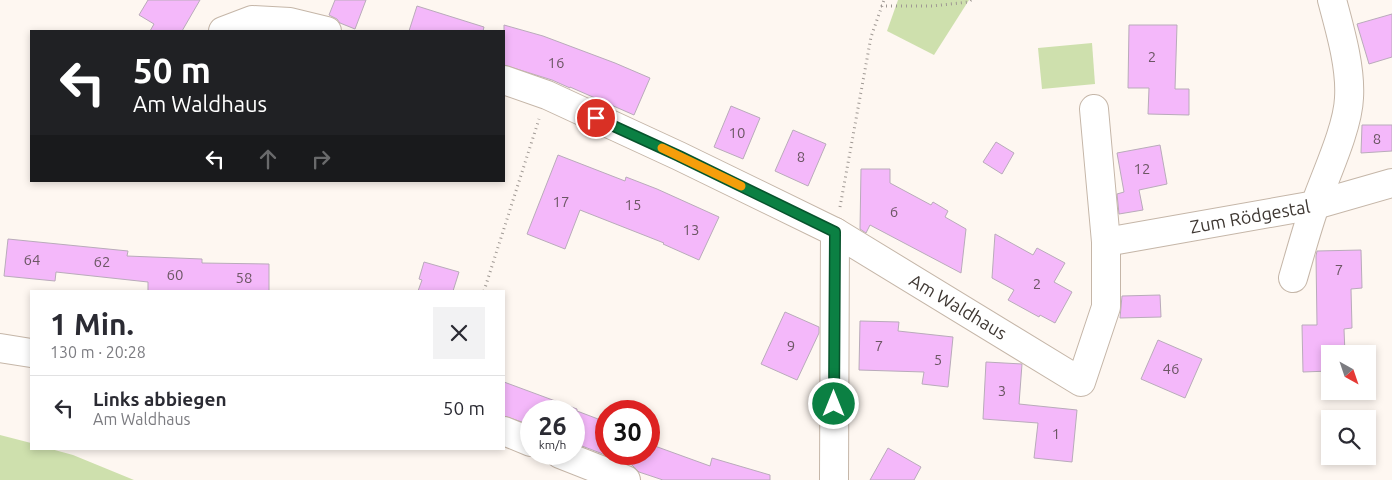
<!DOCTYPE html>
<html lang="de">
<head>
<meta charset="utf-8">
<style>
	:root { --surface:#fff; --page:#f2f2f3; --text:#2b2b33; --muted:#7c7c81; --line:#e1e1e2 }
	body { margin:0; font-family:Ubuntu,sans-serif; background:var(--page); color:var(--text); height:100vh; display:flex; flex-direction:column; font-size:19px; white-space:nowrap }
	* { box-sizing:border-box; margin:0 }
	p { font-size:16px; color:var(--muted) }
	.icon { flex:none; width:28px; height:28px; fill:none; stroke:currentColor; stroke-width:2; stroke-linecap:round; stroke-linejoin:round }
	.map { position:relative; flex:1; overflow:hidden }
	.panel { position:absolute; left:30px; top:290px; width:475px; height:160px; display:flex; flex-direction:column; background:var(--surface); border-radius:0px; box-shadow:0 2px 8px #0003 }
	.panel>* { flex:none }
	.hud { position:absolute; left:30px; top:30px; width:475px; height:152px; border-radius:0px; box-shadow:0 2px 8px #0003; background:#202124; color:#fff; overflow:hidden }
	.needle { width:32px; rotate:140deg }
	.tools { position:absolute; left:1321px; top:345px; display:grid; gap:10px }
	.tools a { display:grid; place-items:center; width:55px; height:55px; border-radius:0px; background:var(--surface); box-shadow:0 2px 8px #0003; font-size:25px }
	.speed { position:absolute; left:520px; top:400px; display:flex; gap:10px; font-size:25px; font-weight:700; text-align:center }
	.speed>* { display:grid; place-content:center; width:65px; height:65px; border-radius:50%; background:var(--surface); box-shadow:0 2px 8px #0003; line-height:1 }
	.speed small { font-size:12px; font-weight:400 }
	.speed .limit { border:8px solid #d22; background:#fff; color:#111 }
	.pin { position:absolute; display:grid; place-items:center; width:42px; height:42px; color:#fff; margin:-21px; border:2px solid #fff; border-radius:50%; box-shadow:0 1px 5px #0007 }
	.me { position:absolute; width:55px; margin:-28px; rotate:0deg; stroke-linejoin:round; filter:drop-shadow(0 0 4px #0008) }
	.turn { display:flex; align-items:center; gap:18px; height:105px; padding:0 20px; font-size:22px }
	.turn .icon { width:65px; height:65px; stroke-width:2.5 }
	.turn b { display:block; font-size:35px; line-height:42px }
	.lanes { display:flex; align-items:center; height:48px; padding:0 20px; background:#0003; justify-content:center; gap:25px; direction:ltr }
	.lanes .off { opacity:.35 }
	.round { display:grid; place-items:center; flex:none; width:52px; height:52px; border-radius:0px; background:var(--page) }
	.overview { display:flex; align-items:center; justify-content:space-between; height:85px; padding:0 20px }
	h1 { font-size:30px; font-weight:700; line-height:38px }
	ul { padding:0; list-style:none }
	li { display:flex; align-items:center; gap:15px; height:65px; padding:0 20px; border-top:1px solid var(--line) }
	li div { flex:1 }
	li b { display:block; font-size:19px }
	li em { font-style:normal }
	.map>svg:first-child { display:block }
</style>
</head>
<body>
<div class="map">
<svg width="1392" height="480" viewBox="0 0 1392 480">
	<rect width="100%" height="100%" fill="#fef7f1"/>
	<g fill="#cee0ad">
		<polygon points="898,0 969,0 934,55 887,31"/>
		<polygon points="1092,43 1095,84 1042,89 1038,48"/>
		<polygon points="0,435 31,443 31,449 51,449 73,455 134,480 0,480"/>
	</g>
	<g fill="#f4b8fa" stroke="#b9abba">
		<polygon points="148,0 200,0 182,31 150,31 154,24 139,15"/>
		<polygon points="335,0 366,0 355,29 340,23 337,19 329,15"/>
		<polygon points="417,6 484,27 483,31 409,31"/>
		<polygon points="1392,14 1392,57 1369,64 1357,24"/>
		<polygon points="504,25 543,36 615,63 650,78 634,115 570,87 570,88 552,80 504,65"/>
		<polygon points="1129,25 1177,25 1175,89 1189,89 1189,115 1148,114 1149,88 1128,88"/>
		<polygon points="731,106 760,118 743,159 714,147"/>
		<polygon points="1362,125 1392,125 1392,151 1361,153"/>
		<polygon points="793,130 826,144 808,186 775,171"/>
		<polygon points="996,142 1014,153 1002,174 983,162"/>
		<polygon points="1160,145 1167,184 1139,190 1143,210 1119,214 1117,194 1124,192 1117,153"/>
		<polygon points="558,155 625,181 626,177 657,189 719,217 699,260 663,244 664,243 580,210 565,249 527,234"/>
		<polygon points="861,169 890,169 890,183 931,205 933,202 948,211 945,217 966,229 961,273 870,225 866,233 860,229"/>
		<polygon points="995,234 1033,255 1037,248 1065,263 1054,282 1072,292 1055,323 1040,315 1039,317 1008,300 1014,290 992,278"/>
		<polygon points="8,239 128,251 127,256 202,259 202,263 269,264 269,291 148,291 148,282 56,272 55,281 4,276"/>
		<polygon points="1361,250 1362,288 1351,289 1352,328 1344,329 1345,354 1330,354 1330,371 1303,372 1302,325 1317,325 1316,256 1317,251"/>
		<polygon points="424,262 459,272 453,291 418,291 422,280 419,279"/>
		<polygon points="1160,295 1161,317 1120,318 1122,296"/>
		<polygon points="785,312 819,327 819,333 797,380 761,364"/>
		<polygon points="860,321 899,322 898,331 953,337 948,387 922,384 924,372 859,370"/>
		<polygon points="1158,340 1202,359 1185,398 1141,379"/>
		<polygon points="986,362 1022,364 1019,404 1077,410 1072,462 1034,458 1038,423 983,419"/>
		<polygon points="504,382 577,409 577,411 606,422 606,454 649,454 652,445 710,466 712,458 770,475 770,480 663,480 639,472 632,465 574,443 574,411 531,411 531,425 504,416"/>
		<polygon points="888,448 921,467 914,480 870,480"/>
	</g>
	<g fill="none" stroke-linecap="round" stroke-linejoin="round">
		<defs>
			<g id="minor">
				<polyline points="223,31 252,20 290,22 327,31"/>
				<polyline points="504,80 547,95 679,156 835,232 834,480"/>
				<polyline points="835,232 1081,382 1106,307 1106,242 1094,109"/>
				<polyline points="1106,242 1315,205 1392,183"/>
				<path d="M 1293,278 C 1301,251 1308,224 1318,197 C 1328,170 1348,126 1349,98 C 1351,67 1340,30 1332,0"/>
				<polyline points="0,348 31,353"/>
				<polyline points="504,431 531,442"/>
				<polyline points="560,454 626,480"/>
			</g>
		</defs>
		<use href="#minor" stroke="#c5b6a8" stroke-width="30"/>
		<g stroke="#9f9893" stroke-width="3" stroke-dasharray="1 4" stroke-linecap="butt">
			<polyline points="881,6 932,6 969,2 971,0"/>
			<polyline points="840,207 871,37 884,0"/>
			<polyline points="484,291 539,119"/>
		</g>
		<use href="#minor" stroke="#fff" stroke-width="28"/>
	</g>
	<g fill="none" stroke-linecap="round" stroke-linejoin="round">
		<defs>
			<polyline id="route" points="596,118 679,156 835,232 834,404"/>
		</defs>
		<use href="#route" stroke="#07532c" stroke-width="12"/>
		<use href="#route" stroke="#0b8043" stroke-width="9"/>
		<polyline stroke="#f59e0b" stroke-width="9" points="662,148 741,186"/>
	</g>
	<g text-anchor="middle" stroke-width="5" stroke-linejoin="round" paint-order="stroke">
		<g font-size="15" fill="#6c5764">
			<text x="1152" y="62">2</text>
			<text x="556" y="68">16</text>
			<text x="737" y="138">10</text>
			<text x="1377" y="144">8</text>
			<text x="801" y="162">8</text>
			<text x="1142" y="174">12</text>
			<text x="561" y="207">17</text>
			<text x="633" y="210">15</text>
			<text x="894" y="217">6</text>
			<text x="691" y="235">13</text>
			<text x="32" y="265">64</text>
			<text x="102" y="267">62</text>
			<text x="1339" y="275">7</text>
			<text x="175" y="280">60</text>
			<text x="244" y="283">58</text>
			<text x="1037" y="289">2</text>
			<text x="791" y="351">9</text>
			<text x="879" y="351">7</text>
			<text x="938" y="365">5</text>
			<text x="1171" y="374">46</text>
			<text x="1002" y="396">3</text>
			<text x="1056" y="439">1</text>
		</g>
		<g font-size="18" fill="#3e3732" stroke="#fff">
			<text transform="translate(1250 217) rotate(-10)" y="6">Zum Rödgestal</text>
			<text transform="translate(958 307) rotate(31)" y="6">Am Waldhaus</text>
		</g>
	</g>
</svg>
<div class="tools">
<a><svg class="needle" viewBox="-14 -14 28 28"><path d="M0-13l5 13h-10z" fill="#e53935"/><path d="M0 13l5-13h-10z" fill="#7c7c81"/></svg></a>
<a><svg class="icon" aria-label="search" viewBox="0 0 24 24"><circle cx="10" cy="10" r="6"/><path d="M15 15l6 6"/></svg></a>
</div>
<div class="speed"><div>26<small>km/h</small></div><div class="limit">30</div></div>
<div class="pin" style="left:596px;top:118px;background:#d93025"><svg class="icon" aria-label="arrive" viewBox="0 0 24 24"><path d="M6 21V4h12l-3 4 3 4H6"/></svg></div>
<svg class="me" style="left:834px;top:404px" viewBox="-20 -20 40 40"><circle r="17" fill="#0b8043" stroke="#fff" stroke-width="3"/><path d="M0-11L8 9 0 5-8 9z" fill="#fff"/></svg>
<div class="hud">
<div class="turn"><svg class="icon" aria-label="left" viewBox="0 0 24 24"><path d="M17 20v-9H6M10 6l-5 5 5 5"/></svg><div><b>50 m</b>Am Waldhaus</div></div>
<div class="lanes"><svg class="icon" aria-label="left" viewBox="0 0 24 24"><path d="M17 20v-9H6M10 6l-5 5 5 5"/></svg><svg class="icon off" aria-label="ahead" viewBox="0 0 24 24"><path d="M12 20V5M6 11l6-6 6 6"/></svg><svg class="icon off" aria-label="right" viewBox="0 0 24 24"><path d="M7 20v-9h11M14 6l5 5-5 5"/></svg></div>
</div>
<section class="panel">
<div class="overview"><div><h1>1 Min.</h1><p>130 m · 20:28</p></div><a class="round"><svg class="icon" aria-label="close" viewBox="0 0 24 24"><path d="M6 6l12 12M18 6L6 18"/></svg></a></div>
<ul>
<li><svg class="icon" aria-label="left" viewBox="0 0 24 24"><path d="M17 20v-9H6M10 6l-5 5 5 5"/></svg><div><b>Links abbiegen</b><p>Am Waldhaus</p></div><em>50 m</em></li>
</ul>
</section>
</div>
</body>
</html>
